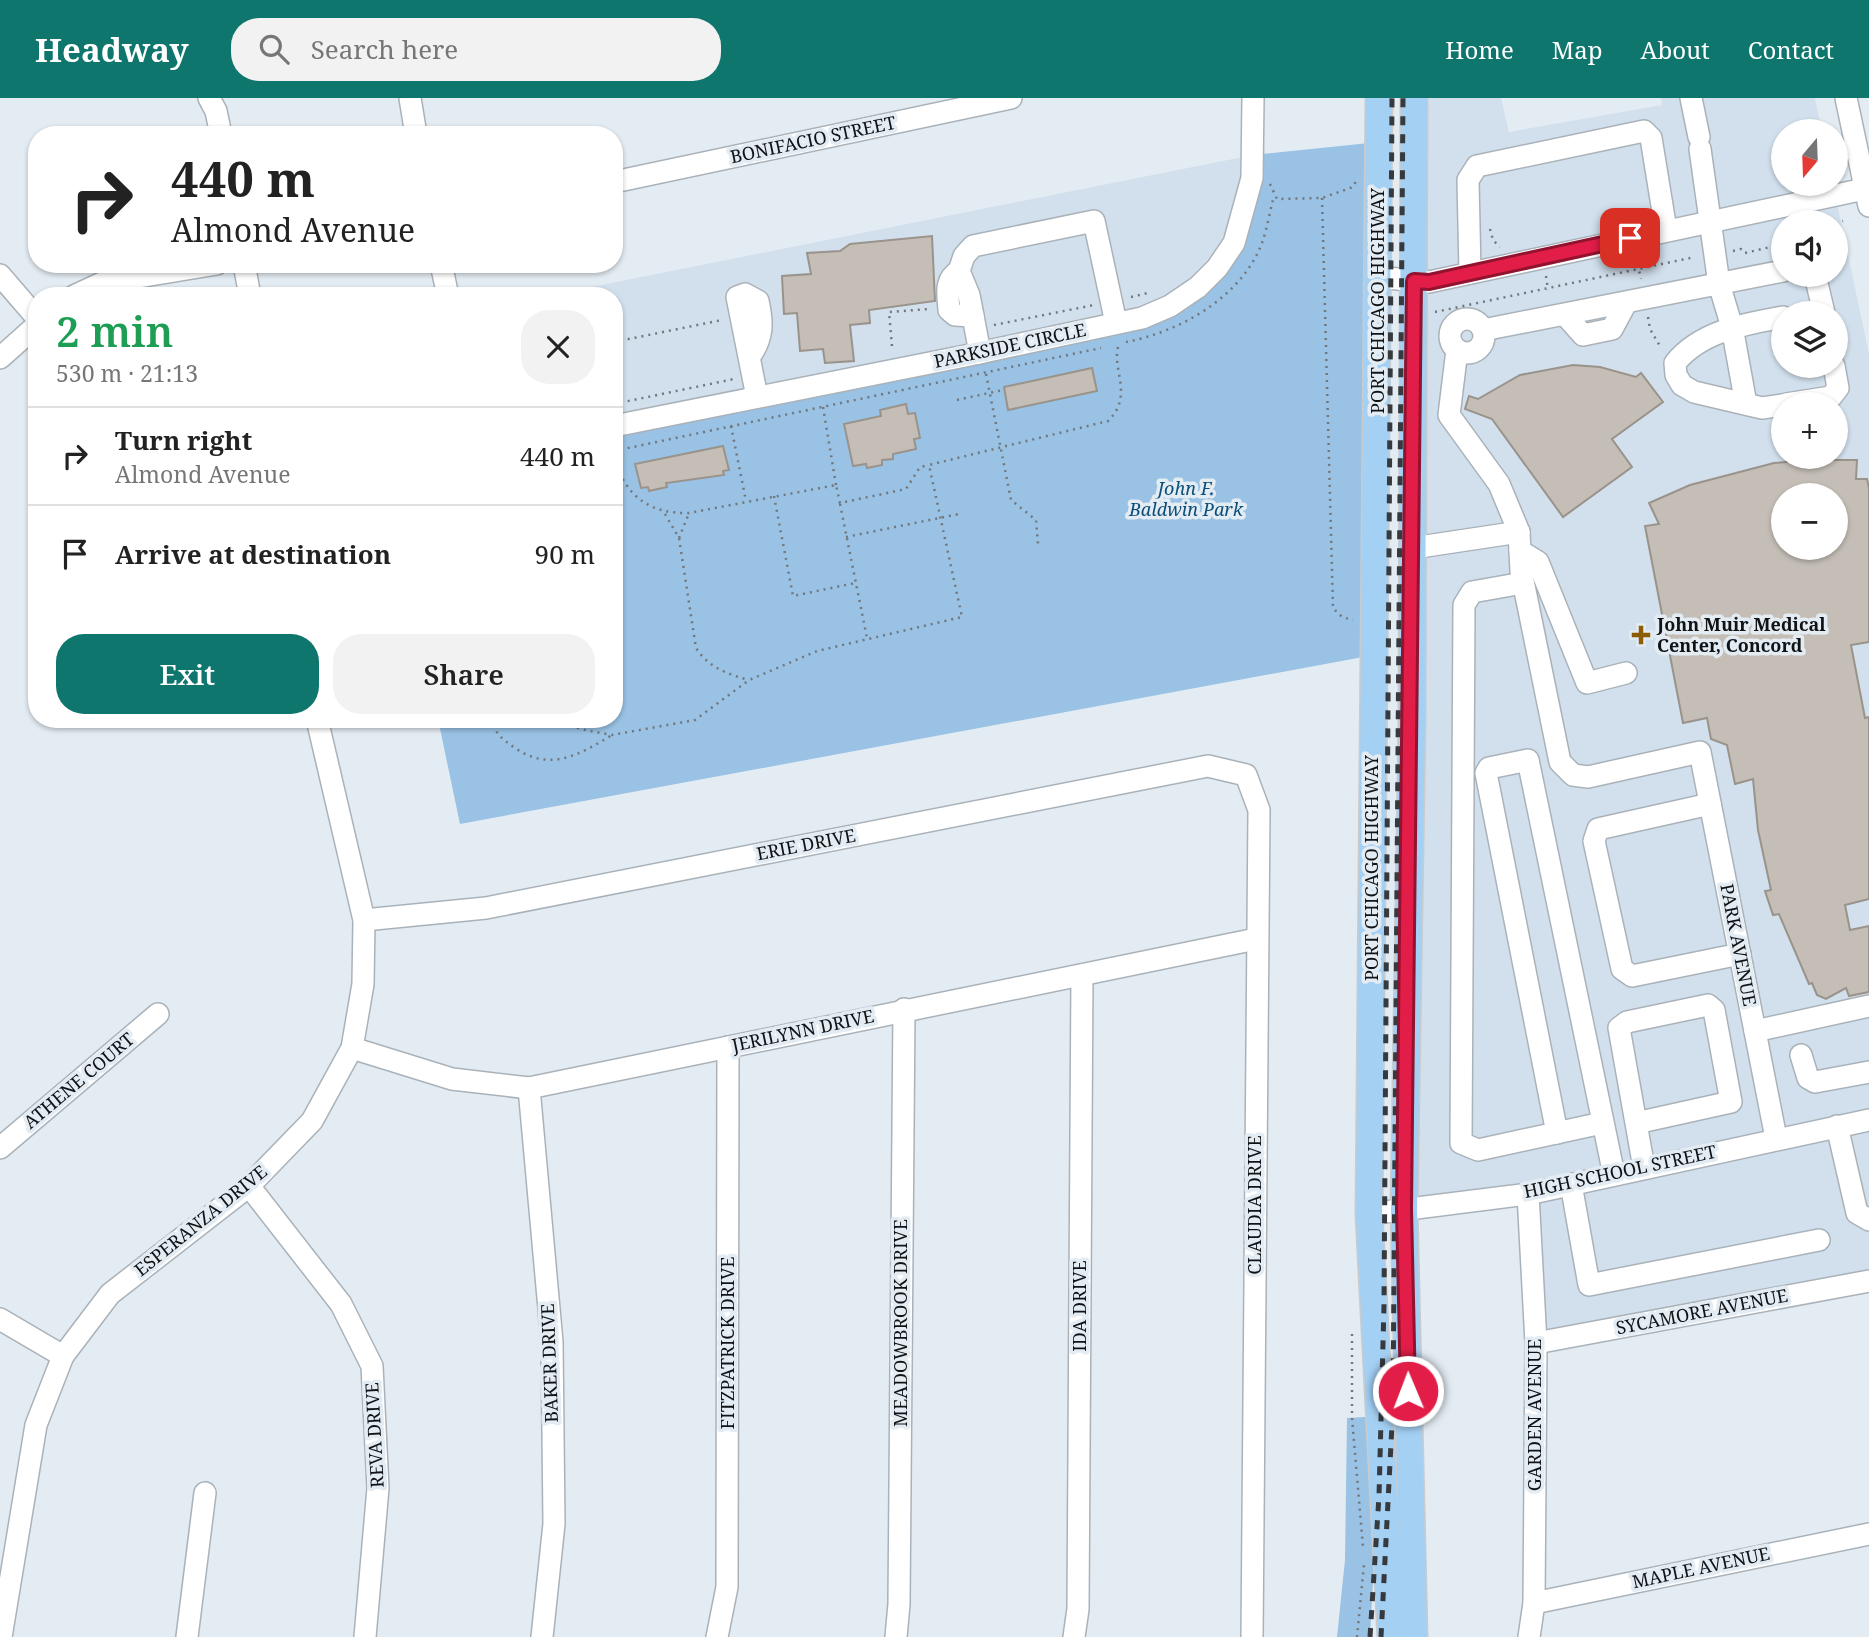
<!DOCTYPE html>
<html lang="en">
<head>
<meta charset="utf-8">
<style>
	:root { --surface:#fff; --page:#f2f2f2; --text:#222; --muted:#767676; --line:#e0e0e0; --accent:#0f766e }
	body { margin:0; font-family:"Noto Serif",serif; background:var(--page); color:var(--text); height:100vh; display:flex; flex-direction:column; font-size:26px; white-space:nowrap }
	* { box-sizing:border-box; margin:0 }
	p { font-size:23px; color:var(--muted) }
	.icon { flex:none; width:38px; height:38px; fill:none; stroke:currentColor; stroke-width:2; stroke-linecap:round; stroke-linejoin:round }
	.map { position:relative; flex:1; overflow:hidden }
	.sheet { position:absolute; left:28px; top:189px; width:595px; height:441px; display:flex; flex-direction:column; background:var(--surface); border-radius:28px; box-shadow:0 2px 5px #0004 }
	.sheet>* { flex:none }
	.banner { position:absolute; left:28px; top:28px; width:595px; height:147px; border-radius:28px; box-shadow:0 2px 5px #0004; background:#fff; color:var(--text); overflow:hidden }
	.needle { width:46px; rotate:199deg }
	.tools { position:absolute; left:1771px; top:21px; display:grid; gap:14px }
	.tools a { display:grid; place-items:center; width:77px; height:77px; border-radius:50%; background:var(--surface); box-shadow:0 2px 5px #0004; font-size:35px }
	.pin { position:absolute; display:grid; place-items:center; width:60px; height:60px; color:#fff; margin:-30px; border-radius:14px; box-shadow:0 4px 10px #0006 }
	.me { position:absolute; width:77px; margin:-38px; rotate:359deg; stroke-linejoin:round; filter:drop-shadow(0 0 5px #0008) }
	.turn { display:flex; align-items:center; gap:24px; height:147px; padding:0 28px; font-size:32px }
	.turn .icon { width:91px; height:91px; stroke-width:2.5 }
	.turn b { display:block; font-size:49px; line-height:60px }
	.round { display:grid; place-items:center; flex:none; width:74px; height:74px; border-radius:28px; background:var(--page) }
	.head { display:flex; align-items:center; justify-content:space-between; height:119px; padding:0 28px }
	h1 { font-size:42px; font-weight:600; line-height:52px; color:#1e9e55 }
	.cta { display:flex; gap:14px; margin-top:auto; padding:14px 28px }
	.cta a { flex:1; height:80px; border-radius:28px; background:var(--accent); color:#fff; font-size:28px; font-weight:600; line-height:80px; text-align:center }
	.cta a+a { background:var(--page); color:var(--text) }
	ul { padding:0; list-style:none }
	li { display:flex; align-items:center; gap:21px; height:98px; padding:0 28px; border-top:2px solid var(--line) }
	li div { flex:1 }
	li b { display:block; font-size:26px }
	li em { font-style:normal }
	header { display:flex; align-items:center; gap:42px; box-sizing:border-box; height:98px; padding:0 35px; background:var(--accent); color:#fff }
	header strong { font-size:33px }
	nav { display:flex; gap:38px; margin-inline-start:auto; font-size:24px }
	.search { width:490px; height:63px; background:var(--page); display:flex; align-items:center; gap:18px; box-sizing:border-box; padding:0 24px; border-radius:28px; color:var(--muted); font-size:26px }
	.map>svg:first-child { display:block }
</style>
</head>
<body>
<header>
<strong>Headway</strong>
<div class="search"><svg class="icon" aria-label="search" viewBox="0 0 24 24"><circle cx="10" cy="10" r="6"/><path d="M15 15l6 6"/></svg>Search here</div>
<nav><a>Home</a><a>Map</a><a>About</a><a>Contact</a></nav>
</header>
<div class="map">
<svg width="1869" height="1539" viewBox="0 0 1869 1539">
	<rect width="100%" height="100%" fill="#e3ecf3"/>
	<g fill="#d2e0ed" fill-rule="evenodd">
		<path d="M 1414,0 L 1501,0 L 1509,34 L 1662,7 L 1661,0 L 1815,0 L 1822,33 L 1783,33 L 1783,86 L 1833,86 L 1869,256 L 1869,1183 L 1536,1245 L 1528,1096 L 1404,1111 ZM 1783,124 L 1836,124 L 1836,177 L 1783,177 ZM 1783,215 L 1836,215 L 1836,268 L 1783,268 ZM 1783,306 L 1836,306 L 1836,359 L 1783,359 ZM 1783,397 L 1836,397 L 1836,450 L 1783,450 Z"/>
		<polygon points="1253,57 1234,145 1170,208 614,328 614,198 546,198"/>
	</g>
	<g fill="#99c2e4">
		<polygon points="1379,44 1374,557 460,726 438,621 614,621 614,328 1142,220 1217,170 1253,57"/>
		<polygon points="1382,1318 1370,1539 1337,1539 1345,1462 1347,1320"/>
	</g>
	<g fill="#c4beb6" stroke="#99938b" stroke-width="2" fill-rule="evenodd">
		<polygon points="932,138 935,203 869,212 870,225 850,227 854,263 825,265 823,251 800,253 797,215 784,216 782,178 811,176 807,155 840,153 850,146"/>
		<polygon points="1573,267 1600,269 1636,279 1641,275 1663,304 1612,341 1632,369 1563,419 1492,321 1465,311 1469,298 1478,301 1520,277"/>
		<polygon points="1092,270 1097,293 1008,312 1004,289"/>
		<polygon points="906,306 908,316 915,315 920,340 914,341 916,351 893,356 893,361 882,362 882,367 867,370 866,366 853,368 844,326 881,318 880,312"/>
		<polygon points="723,348 729,372 723,373 724,377 666,385 667,389 649,393 648,389 641,390 635,366"/>
		<path d="M 1809,362 L 1857,362 L 1856,381 L 1867,381 L 1869,390 L 1869,544 L 1851,547 L 1865,620 L 1869,619 L 1869,801 L 1845,807 L 1850,832 L 1869,828 L 1869,894 L 1849,898 L 1846,890 L 1826,901 L 1817,897 L 1812,885 L 1809,886 L 1779,816 L 1773,817 L 1765,793 L 1771,792 L 1758,732 L 1753,681 L 1735,686 L 1727,647 L 1711,641 L 1707,620 L 1683,625 L 1645,428 L 1659,426 L 1649,405 L 1690,387 L 1774,365 ZM 1783,397 L 1836,397 L 1836,450 L 1783,450 Z"/>
	</g>
	<g fill="none" stroke-linecap="round" stroke-linejoin="round">
		<defs>
			<g id="minor">
				<polyline points="209,0 216,13 221,37"/>
				<polyline points="410,0 416,37"/>
				<polyline points="1691,0 1699,39"/>
				<polyline points="1846,0 1869,108"/>
				<polyline points="1700,51 1719,186 1732,229 1746,306"/>
				<polyline points="614,84 1011,0"/>
				<polyline points="244,166 250,198"/>
				<polyline points="441,166 448,198"/>
				<path d="M 959,173 C 944,182 948,196 949,212 L 955,217 L 973,218"/>
				<polyline points="1470,175 1468,82 1477,68 1644,33 1651,40 1666,132"/>
				<polyline points="0,177 37,220"/>
				<polyline points="1815,177 1824,215"/>
				<polyline points="1377,179 1429,184 1869,90"/>
				<polyline points="74,198 102,185 217,166"/>
				<polyline points="1566,218 1583,237 1612,231 1626,205"/>
				<path d="M 1783,219 C 1745,226 1701,233 1675,265 L 1676,277 L 1682,287 L 1694,294 L 1762,310 L 1783,307"/>
				<circle cx="1467" cy="238" r="17"/>
				<polyline points="1483,232 1783,173"/>
				<polyline points="1457,252 1449,317 1499,386 1519,434 1521,473 1560,664 1573,677 1588,679 1700,654 1776,1040"/>
				<polyline points="980,255 969,197 959,173 964,158 973,148 1094,123 1116,225"/>
				<path d="M 750,258 C 763,240 763,225 758,203 L 745,196 L 737,199 L 757,299"/>
				<polyline points="0,260 37,227"/>
				<polyline points="1786,306 1831,299 1838,290 1834,268"/>
				<polyline points="614,328 965,258 1142,220 1170,208 1198,189 1217,170 1234,145 1252,80 1253,0"/>
				<polyline points="1413,450 1519,434"/>
				<polyline points="1520,453 1538,464 1587,585 1626,575"/>
				<polyline points="1523,485 1472,494 1464,507 1461,1045 1478,1052 1602,1025"/>
				<polyline points="1710,706 1598,731 1594,743 1622,871 1632,878 1740,856"/>
				<polyline points="364,822 486,810 1208,668 1246,677 1259,712 1252,1539"/>
				<polyline points="1755,933 1869,908"/>
				<polyline points="352,950 452,981 529,990 1256,841"/>
				<polyline points="1801,957 1808,980 1815,984 1869,974"/>
				<polyline points="529,990 552,1244 554,1426 542,1539"/>
				<polyline points="1636,1025 1731,1004 1714,912 1708,907 1627,924 1619,930 1644,1070"/>
				<polyline points="1837,1028 1857,1115 1869,1122"/>
				<polyline points="1557,1035 1486,675 1489,670 1528,662 1614,1077"/>
				<polyline points="0,1050 158,916"/>
				<polyline points="1571,1086 1589,1187 1819,1142"/>
				<polyline points="249,1088 341,1206 372,1268 378,1390 365,1539"/>
				<polyline points="1528,1096 1536,1245 1534,1505 1529,1539"/>
				<polyline points="1369,1116 1528,1096 1869,1022"/>
				<polyline points="0,1221 63,1258"/>
				<polyline points="1536,1245 1869,1183"/>
				<polyline points="1534,1505 1869,1436"/>
				<polyline points="1,1539 36,1327 63,1258 110,1196 249,1088 312,1023 352,950 363,886 364,822 317,621"/>
				<polyline points="187,1539 205,1395"/>
				<polyline points="717,1539 727,1489 728,949"/>
				<polyline points="896,1539 899,1506 904,911"/>
				<polyline points="1074,1539 1078,1511 1082,877"/>
			</g>
			<g id="major">
				<polyline points="1379,0 1369,1116 1391,1539"/>
				<polyline points="1414,1539 1404,1111 1412,623 1414,0"/>
			</g>
		</defs>
		<use href="#minor" stroke="#aab2b9" stroke-width="24"/>
		<use href="#major" stroke="#cacbcc" stroke-width="29"/>
		<g stroke="#72777c" stroke-width="2.5" stroke-dasharray="2 5" stroke-linecap="butt">
			<polyline points="1270,86 1277,101 1322,100 1353,89 1356,83"/>
			<polyline points="1322,100 1333,510 1342,519 1353,522"/>
			<polyline points="1836,126 1843,123"/>
			<polyline points="1490,131 1493,142 1500,149"/>
			<polyline points="1733,153 1741,151 1745,155 1783,146"/>
			<polyline points="1636,160 1641,181"/>
			<polyline points="1546,178 1548,192"/>
			<polyline points="1131,199 1148,195"/>
			<polyline points="1435,214 1695,159"/>
			<polyline points="1648,219 1650,231 1661,250"/>
			<polyline points="994,227 1094,207"/>
			<polyline points="614,244 722,222"/>
			<path d="M 1126,244 C 1179,234 1241,200 1262,145 C 1267,131 1270,113 1274,98"/>
			<polyline points="892,248 889,214 929,211"/>
			<polyline points="986,276 1011,402 1036,422 1038,446"/>
			<polyline points="957,302 1003,292"/>
			<polyline points="614,306 734,281"/>
			<polyline points="823,309 836,387"/>
			<polyline points="731,328 746,403"/>
			<polyline points="614,353 1101,250"/>
			<path d="M 614,362 C 627,399 650,416 689,415 L 836,387 L 840,405 L 906,391 L 920,369 L 929,367"/>
			<polyline points="774,398 793,498 855,485"/>
			<polyline points="840,406 867,540"/>
			<path d="M 665,416 L 679,440 L 696,550 C 708,569 727,576 749,582"/>
			<polyline points="846,439 959,416"/>
			<polyline points="679,440 689,415"/>
			<path d="M 490,621 C 495,635 503,642 515,650 C 550,674 579,657 612,637"/>
			<path d="M 558,621 L 580,631 L 612,637 L 695,622 L 749,582 L 817,553 L 962,519 L 929,367 L 1108,323 C 1135,297 1110,270 1119,246"/>
			<polyline points="1352,1236 1352,1320 1363,1449"/>
			<polyline points="1357,1539 1364,1466"/>
		</g>
		<use href="#minor" stroke="#fff" stroke-width="21"/>
		<use href="#major" stroke="#a4d0f4" stroke-width="26"/>
		<g stroke="#363a3e" stroke-width="5" stroke-dasharray="9 9" stroke-linecap="butt">
			<polyline points="1370,1539 1379,1398 1384,1207 1392,0"/>
			<polyline points="1381,1539 1393,1307 1403,0"/>
		</g>
	</g>
	<g fill="none" stroke-linecap="round" stroke-linejoin="round">
		<defs>
			<polyline id="route" points="1408,1293 1404,1111 1414,183 1429,184 1630,140"/>
		</defs>
		<use href="#route" stroke="#92132f" stroke-width="18"/>
		<use href="#route" stroke="#e11d48" stroke-width="12"/>
	</g>
	<path fill="#8d5d05" stroke="#e3ecf3" stroke-width="2.5" d="M1637.5 526.5h7v7h7v7h-7v7h-7v-7h-7v-7h7z"/>
	<g text-anchor="middle" stroke-width="7" stroke-linejoin="round" paint-order="stroke">
		<g font-size="18" fill="#101316" stroke="#e3ecf3">
			<text transform="translate(813 42) rotate(-12)" y="6">BONIFACIO STREET</text>
			<text transform="translate(1378 203) rotate(-90)" y="6">PORT CHICAGO HIGHWAY</text>
			<text transform="translate(1010 248) rotate(-12)" y="6">PARKSIDE CIRCLE</text>
			<text transform="translate(806 747) rotate(-11)" y="6">ERIE DRIVE</text>
			<text transform="translate(1372 770) rotate(-90)" y="6">PORT CHICAGO HIGHWAY</text>
			<text transform="translate(1738 847) rotate(79)" y="6">PARK AVENUE</text>
			<text transform="translate(803 933) rotate(-12)" y="6">JERILYNN DRIVE</text>
			<text transform="translate(79 983) rotate(-40)" y="6">ATHENE COURT</text>
			<text transform="translate(1620 1074) rotate(-12)" y="6">HIGH SCHOOL STREET</text>
			<text transform="translate(1255 1107) rotate(-90)" y="6">CLAUDIA DRIVE</text>
			<text transform="translate(201 1123) rotate(-39)" y="6">ESPERANZA DRIVE</text>
			<text transform="translate(1080 1208) rotate(-90)" y="6">IDA DRIVE</text>
			<text transform="translate(1702 1214) rotate(-11)" y="6">SYCAMORE AVENUE</text>
			<text transform="translate(901 1225) rotate(-90)" y="6">MEADOWBROOK DRIVE</text>
			<text transform="translate(728 1245) rotate(-90)" y="6">FITZPATRICK DRIVE</text>
			<text transform="translate(550 1265) rotate(-92)" y="6">BAKER DRIVE</text>
			<text transform="translate(1535 1317) rotate(-90)" y="6">GARDEN AVENUE</text>
			<text transform="translate(375 1337) rotate(-93)" y="6">REVA DRIVE</text>
			<text transform="translate(1701 1470) rotate(-12)" y="6">MAPLE AVENUE</text>
		</g>
		<g font-size="18" font-style="italic" fill="#0a4d78" stroke="#e3ecf3">
			<text x="1186" y="397">John F.<tspan x="1186" dy="21">Baldwin Park</tspan></text>
		</g>
		<g font-size="18" font-weight="bold" fill="#101316" stroke="#e3ecf3" text-anchor="start">
			<text x="1657" y="533">John Muir Medical<tspan x="1657" dy="21">Center, Concord</tspan></text>
		</g>
	</g>
</svg>
<div class="tools">
<a><svg class="needle" viewBox="-14 -14 28 28"><path d="M0-13l5 13h-10z" fill="#e53935"/><path d="M0 13l5-13h-10z" fill="#767676"/></svg></a>
<a><svg class="icon" aria-label="sound" viewBox="0 0 24 24"><path d="M4 9h4l5-4v14l-5-4H4zM17 9q2 3 0 6"/></svg></a>
<a><svg class="icon" aria-label="layers" viewBox="0 0 24 24"><path d="M12 4l9 5-9 5-9-5zM3 14l9 5 9-5"/></svg></a>
<a>+</a>
<a>−</a>
</div>
<div class="pin" style="left:1630px;top:140px;background:#d93025"><svg class="icon" aria-label="arrive" viewBox="0 0 24 24"><path d="M6 21V4h12l-3 4 3 4H6"/></svg></div>
<svg class="me" style="left:1408px;top:1293px" viewBox="-20 -20 40 40"><circle r="17" fill="#e11d48" stroke="#fff" stroke-width="3"/><path d="M0-11L8 9 0 5-8 9z" fill="#fff"/></svg>
<div class="banner">
<div class="turn"><svg class="icon" aria-label="right" viewBox="0 0 24 24"><path d="M7 20v-9h11M14 6l5 5-5 5"/></svg><div><b>440 m</b>Almond Avenue</div></div>
</div>
<section class="sheet">
<div class="head"><div><h1>2 min</h1><p>530 m · 21:13</p></div><a class="round"><svg class="icon" aria-label="close" viewBox="0 0 24 24"><path d="M6 6l12 12M18 6L6 18"/></svg></a></div>
<ul>
<li><svg class="icon" aria-label="right" viewBox="0 0 24 24"><path d="M7 20v-9h11M14 6l5 5-5 5"/></svg><div><b>Turn right</b><p>Almond Avenue</p></div><em>440 m</em></li>
<li><svg class="icon" aria-label="arrive" viewBox="0 0 24 24"><path d="M6 21V4h12l-3 4 3 4H6"/></svg><div><b>Arrive at destination</b></div><em>90 m</em></li>
</ul>
<div class="cta"><a>Exit</a><a>Share</a></div>
</section>
</div>
</body>
</html>
